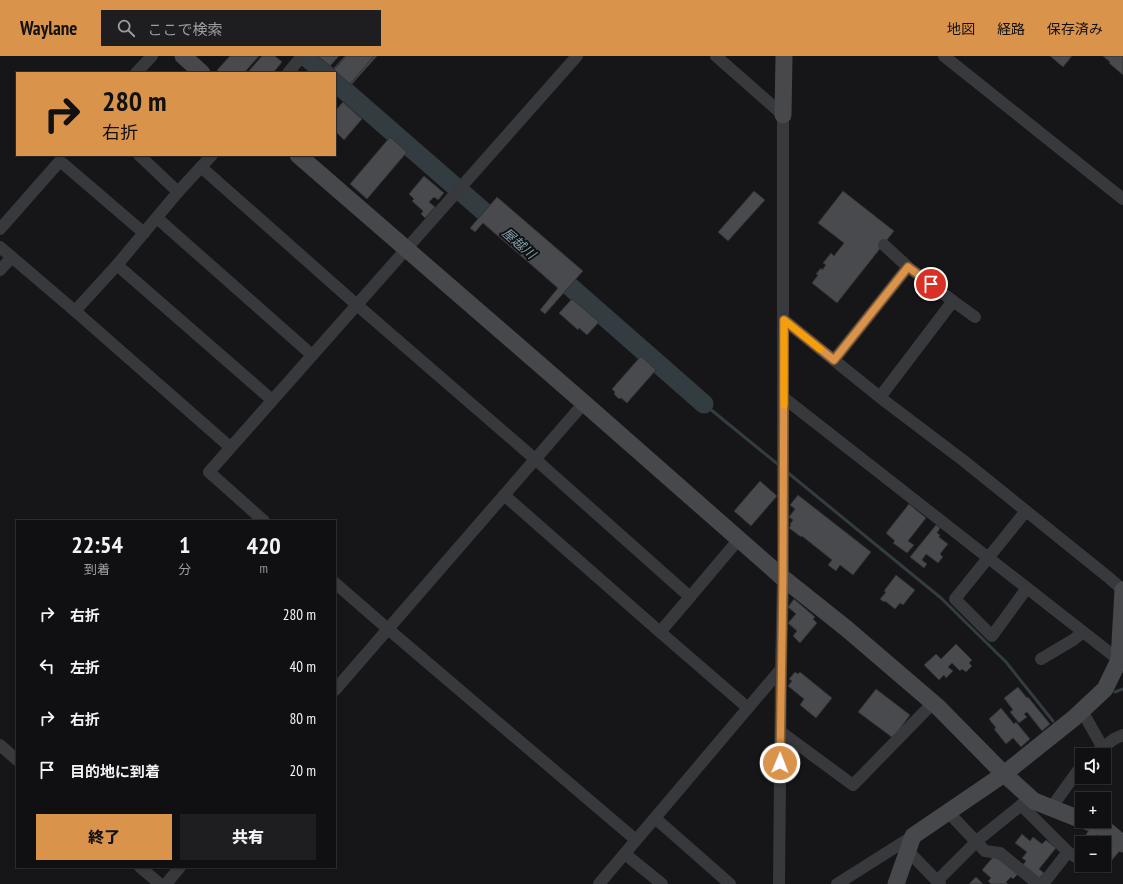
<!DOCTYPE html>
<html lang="ja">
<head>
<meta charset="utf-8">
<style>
	:root { --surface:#101012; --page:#1e1e20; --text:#f1f3f6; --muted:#9c9d9f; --line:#303032; --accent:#da934b }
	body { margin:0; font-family:"PT Sans Narrow","Noto Sans JP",sans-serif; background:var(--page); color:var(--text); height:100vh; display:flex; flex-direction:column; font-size:15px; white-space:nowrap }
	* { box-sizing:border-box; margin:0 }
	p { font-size:13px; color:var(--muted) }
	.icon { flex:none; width:22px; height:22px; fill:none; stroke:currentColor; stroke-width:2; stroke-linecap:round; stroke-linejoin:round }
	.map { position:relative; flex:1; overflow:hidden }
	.panel { position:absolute; left:16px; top:464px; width:320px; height:348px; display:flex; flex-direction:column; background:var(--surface); border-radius:0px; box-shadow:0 1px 3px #0004,0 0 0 1px var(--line) }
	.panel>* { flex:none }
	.top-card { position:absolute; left:16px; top:16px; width:320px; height:84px; border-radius:0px; box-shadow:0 1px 3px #0004,0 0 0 1px var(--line); background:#da934b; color:#111; overflow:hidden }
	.fabs { position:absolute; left:1075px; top:692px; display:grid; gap:8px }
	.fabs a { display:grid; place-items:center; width:36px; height:36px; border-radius:0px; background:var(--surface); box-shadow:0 1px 3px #0004,0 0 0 1px var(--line); font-size:20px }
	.pin { position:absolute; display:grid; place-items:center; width:34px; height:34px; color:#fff; margin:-17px; border:2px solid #fff; border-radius:50%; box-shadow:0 1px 4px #0007 }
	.me { position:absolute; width:44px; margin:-22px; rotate:1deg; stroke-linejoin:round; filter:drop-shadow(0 0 3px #0008) }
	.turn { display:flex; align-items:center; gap:14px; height:84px; padding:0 20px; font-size:18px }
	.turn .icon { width:52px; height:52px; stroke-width:2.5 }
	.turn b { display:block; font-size:28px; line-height:34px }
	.eta { display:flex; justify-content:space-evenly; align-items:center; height:68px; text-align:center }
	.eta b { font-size:24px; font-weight:800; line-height:28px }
	.action { display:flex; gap:8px; margin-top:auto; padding:8px 20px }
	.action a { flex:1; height:46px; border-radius:0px; background:var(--accent); color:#111; font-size:16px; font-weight:800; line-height:46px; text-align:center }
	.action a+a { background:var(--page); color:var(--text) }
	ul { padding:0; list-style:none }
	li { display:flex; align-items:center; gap:12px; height:52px; padding:0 20px }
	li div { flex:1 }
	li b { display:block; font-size:15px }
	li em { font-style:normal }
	header { display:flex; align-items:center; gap:24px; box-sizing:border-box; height:56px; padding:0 20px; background:var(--accent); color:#111 }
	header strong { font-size:19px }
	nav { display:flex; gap:22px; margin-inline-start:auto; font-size:14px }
	.search { width:280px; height:36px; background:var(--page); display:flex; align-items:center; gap:10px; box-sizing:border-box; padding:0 14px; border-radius:0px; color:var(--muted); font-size:15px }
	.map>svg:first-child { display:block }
</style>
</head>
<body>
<header>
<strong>Waylane</strong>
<div class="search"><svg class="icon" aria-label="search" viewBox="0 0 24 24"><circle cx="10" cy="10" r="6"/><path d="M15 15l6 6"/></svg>ここで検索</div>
<nav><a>地図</a><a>経路</a><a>保存済み</a></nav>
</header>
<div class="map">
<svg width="1123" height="828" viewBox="0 0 1123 828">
	<rect width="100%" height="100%" fill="#161618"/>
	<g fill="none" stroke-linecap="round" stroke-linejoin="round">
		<g stroke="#333d41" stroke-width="3">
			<polyline points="704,348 780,410"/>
			<polyline points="787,416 941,542 1006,606 1053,665"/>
			<polyline points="1115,636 1123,633"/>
		</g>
		<g stroke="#333d41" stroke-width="19">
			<polyline points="305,0 325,17"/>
			<polyline points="335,26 504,173"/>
			<polyline points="550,213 704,348"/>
		</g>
	</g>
	<g fill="#484a4d" stroke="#303133">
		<polygon points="230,0 259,0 244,17 220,17 217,14"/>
		<polygon points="262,0 275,0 282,6 273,17 247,17"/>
		<polygon points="318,0 338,0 330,10"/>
		<polygon points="318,0 339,0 330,10"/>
		<polygon points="345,0 377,0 351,29 333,13"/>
		<polygon points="346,0 374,0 350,28 334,14"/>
		<polygon points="1050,0 1072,0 1063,11"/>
		<polygon points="1103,0 1123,0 1123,19 1109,7 1110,6"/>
		<polygon points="343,46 362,63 344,84 337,77 336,79 335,78 335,55"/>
		<polygon points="390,81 407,96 367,143 350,128"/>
		<polygon points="424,120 444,137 438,144 434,141 429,146 435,151 425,162 421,158 423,155 412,145 414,143 409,138"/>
		<polygon points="754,135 765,144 728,185 718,176"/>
		<polygon points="843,135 894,175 837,247 812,227 818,219 816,218 821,212 822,214 826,209 823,207 831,197 834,200 844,187 818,167"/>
		<polygon points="497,141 583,215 545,258 540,254 558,232 483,167 475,176 470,172"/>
		<polygon points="572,243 599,266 587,279 579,272 578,274 559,257"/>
		<polygon points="641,300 656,314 627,347 621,342 619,343 614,338 615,336 612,333"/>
		<polygon points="760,425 777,440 751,470 734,455"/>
		<polygon points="798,439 871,496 853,519 840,509 836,515 828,509 832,504 802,480 801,481 789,472 791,469 790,468 793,464 789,461 795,453 790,449"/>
		<polygon points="909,448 926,462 908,485 914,489 907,497 893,487 895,485 886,477"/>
		<polygon points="936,469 940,472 937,477 940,479 939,481 948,488 940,498 943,501 938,507 926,498 922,504 927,508 924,512 910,501"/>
		<polygon points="896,519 915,534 903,549 900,547 895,553 885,545 884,546 880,543 886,536 884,535"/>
		<polygon points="794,543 815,561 813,563 817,567 800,587 793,580 797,575 788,567 796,558 788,551"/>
		<polygon points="956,588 972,604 969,607 972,610 966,616 962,613 960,615 952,607 948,611 953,615 946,622 944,619 939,624 924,609 936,598 941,603"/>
		<polygon points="795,616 798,618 800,616 832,642 816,662 800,649 804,643 788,630 792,625 789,623"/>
		<polygon points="1018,631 1027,642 1028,641 1050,668 1042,675 1027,656 1024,658 1027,661 1019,667 1010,656 1013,654 1004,642"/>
		<polygon points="876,633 910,659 893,682 858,656"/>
		<polygon points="1001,652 1014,668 1016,666 1030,683 1021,691 1013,682 1006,688 994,673 996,672 989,663"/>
		<polygon points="1090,773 1108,787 1110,785 1121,793 1104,814 1098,809 1104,809 1104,787 1082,787 1082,795 1077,791"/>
		<polygon points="1022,778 1030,785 1033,781 1042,788 1046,784 1056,792 1039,813 1044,817 1038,824 1022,810 1026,805 1022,802 1027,796 1015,787"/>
		<polygon points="994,800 1019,817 1013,823 1011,821 1006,826 1008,828 991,828 988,825 991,822 982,814"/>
		<polygon points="976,821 983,828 969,828"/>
	</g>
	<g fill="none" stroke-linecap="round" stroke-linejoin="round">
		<g stroke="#38393c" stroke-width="12">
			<polyline points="716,0 783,59 783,522 781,613 779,828"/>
			<polyline points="944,0 1123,143"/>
			<polyline points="136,17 152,0"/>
			<polyline points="288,17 302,0"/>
			<polyline points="139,99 178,136"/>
			<polyline points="201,111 357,249 535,403 690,541 660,576 748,652"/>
			<polyline points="157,162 312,299"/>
			<polyline points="0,173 60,105 144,177"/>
			<polyline points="884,189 908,211"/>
			<polyline points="0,191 75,255 230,391"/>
			<polyline points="117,209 272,344"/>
			<polyline points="0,214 12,201"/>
			<polyline points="953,245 975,261"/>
			<polyline points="75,255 117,209 178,136 212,99"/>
			<polyline points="784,264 886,346 964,405 1108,521 1123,534"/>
			<polyline points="834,304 908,211 953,245 880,341"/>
			<polyline points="784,342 1119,604"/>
			<polyline points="504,439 660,576"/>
			<polyline points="1026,455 955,543 992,580 1027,532"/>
			<polyline points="264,465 209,416 577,0"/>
			<polyline points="335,527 388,573 636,784"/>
			<polyline points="690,541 739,483"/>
			<polyline points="1041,603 1073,584 1083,576"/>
			<polyline points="335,634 584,347"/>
			<polyline points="1082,655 1103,692"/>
			<polyline points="781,676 853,729 933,647"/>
			<polyline points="0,689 17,704"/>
			<polyline points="1093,699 1114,683 1123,679"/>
			<polyline points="1021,749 1068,796 1082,805"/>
			<polyline points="1051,752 1082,709"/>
			<polyline points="948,756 985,795 1000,797 1038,828"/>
			<polyline points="655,762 730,828"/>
			<polyline points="908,795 940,828"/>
			<polyline points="625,798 662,828"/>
			<polyline points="140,811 160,828"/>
			<polyline points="937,825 979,783 1030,742"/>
			<polyline points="166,828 180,811"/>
			<polyline points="599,828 781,613"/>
			<polyline points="837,828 913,780"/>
			<polyline points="1043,828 1068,796"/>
		</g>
		<g stroke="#46484c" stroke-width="17">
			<polyline points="183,0 202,17"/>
			<polyline points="783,59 784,0"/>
			<polyline points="298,99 584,347 783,522 847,573 938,651 1004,718 1034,745 1082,764"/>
			<polyline points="1086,765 1104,772 1123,788"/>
			<polyline points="896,828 913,780 1004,718 1074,662 1105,633 1119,604 1123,534"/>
		</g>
	</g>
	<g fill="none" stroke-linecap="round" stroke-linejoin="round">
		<defs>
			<polyline id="route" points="780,707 783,522 784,264 834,304 908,211 931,228"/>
		</defs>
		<use href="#route" stroke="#8e6031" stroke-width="10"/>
		<use href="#route" stroke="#da934b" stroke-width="7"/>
		<polyline stroke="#f59e0b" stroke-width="7" points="784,349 784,264 820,293"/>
	</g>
	<g text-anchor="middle" stroke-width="4" stroke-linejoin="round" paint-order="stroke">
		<g font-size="13" font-style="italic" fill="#85a1ad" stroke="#111113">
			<text transform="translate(519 187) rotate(41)" y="5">屋越川</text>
		</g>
	</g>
</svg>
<div class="fabs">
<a><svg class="icon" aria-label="sound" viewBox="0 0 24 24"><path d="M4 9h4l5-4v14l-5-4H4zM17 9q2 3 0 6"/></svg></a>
<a>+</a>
<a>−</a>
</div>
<div class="pin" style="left:931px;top:228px;background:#d93025"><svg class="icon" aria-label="arrive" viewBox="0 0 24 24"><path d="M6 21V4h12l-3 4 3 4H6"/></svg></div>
<svg class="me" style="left:780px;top:707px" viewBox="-20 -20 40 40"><circle r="17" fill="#da934b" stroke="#fff" stroke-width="3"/><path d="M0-11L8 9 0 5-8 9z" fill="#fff"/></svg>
<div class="top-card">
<div class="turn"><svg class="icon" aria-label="right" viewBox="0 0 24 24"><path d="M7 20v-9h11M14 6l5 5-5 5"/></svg><div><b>280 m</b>右折</div></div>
</div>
<section class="panel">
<div class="eta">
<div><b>22:54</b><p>到着</p></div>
<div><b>1</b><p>分</p></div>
<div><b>420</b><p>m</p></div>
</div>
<ul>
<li><svg class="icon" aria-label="right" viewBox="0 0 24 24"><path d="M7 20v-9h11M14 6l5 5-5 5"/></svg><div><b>右折</b></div><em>280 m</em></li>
<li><svg class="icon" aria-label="left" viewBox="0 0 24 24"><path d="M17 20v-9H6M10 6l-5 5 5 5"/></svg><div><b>左折</b></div><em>40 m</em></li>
<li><svg class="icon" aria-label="right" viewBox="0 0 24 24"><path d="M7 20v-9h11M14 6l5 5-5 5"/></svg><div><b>右折</b></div><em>80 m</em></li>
<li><svg class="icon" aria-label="arrive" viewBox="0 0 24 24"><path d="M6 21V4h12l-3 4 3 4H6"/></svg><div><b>目的地に到着</b></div><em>20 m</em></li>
</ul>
<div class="action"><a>終了</a><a>共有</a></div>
</section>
</div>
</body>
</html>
